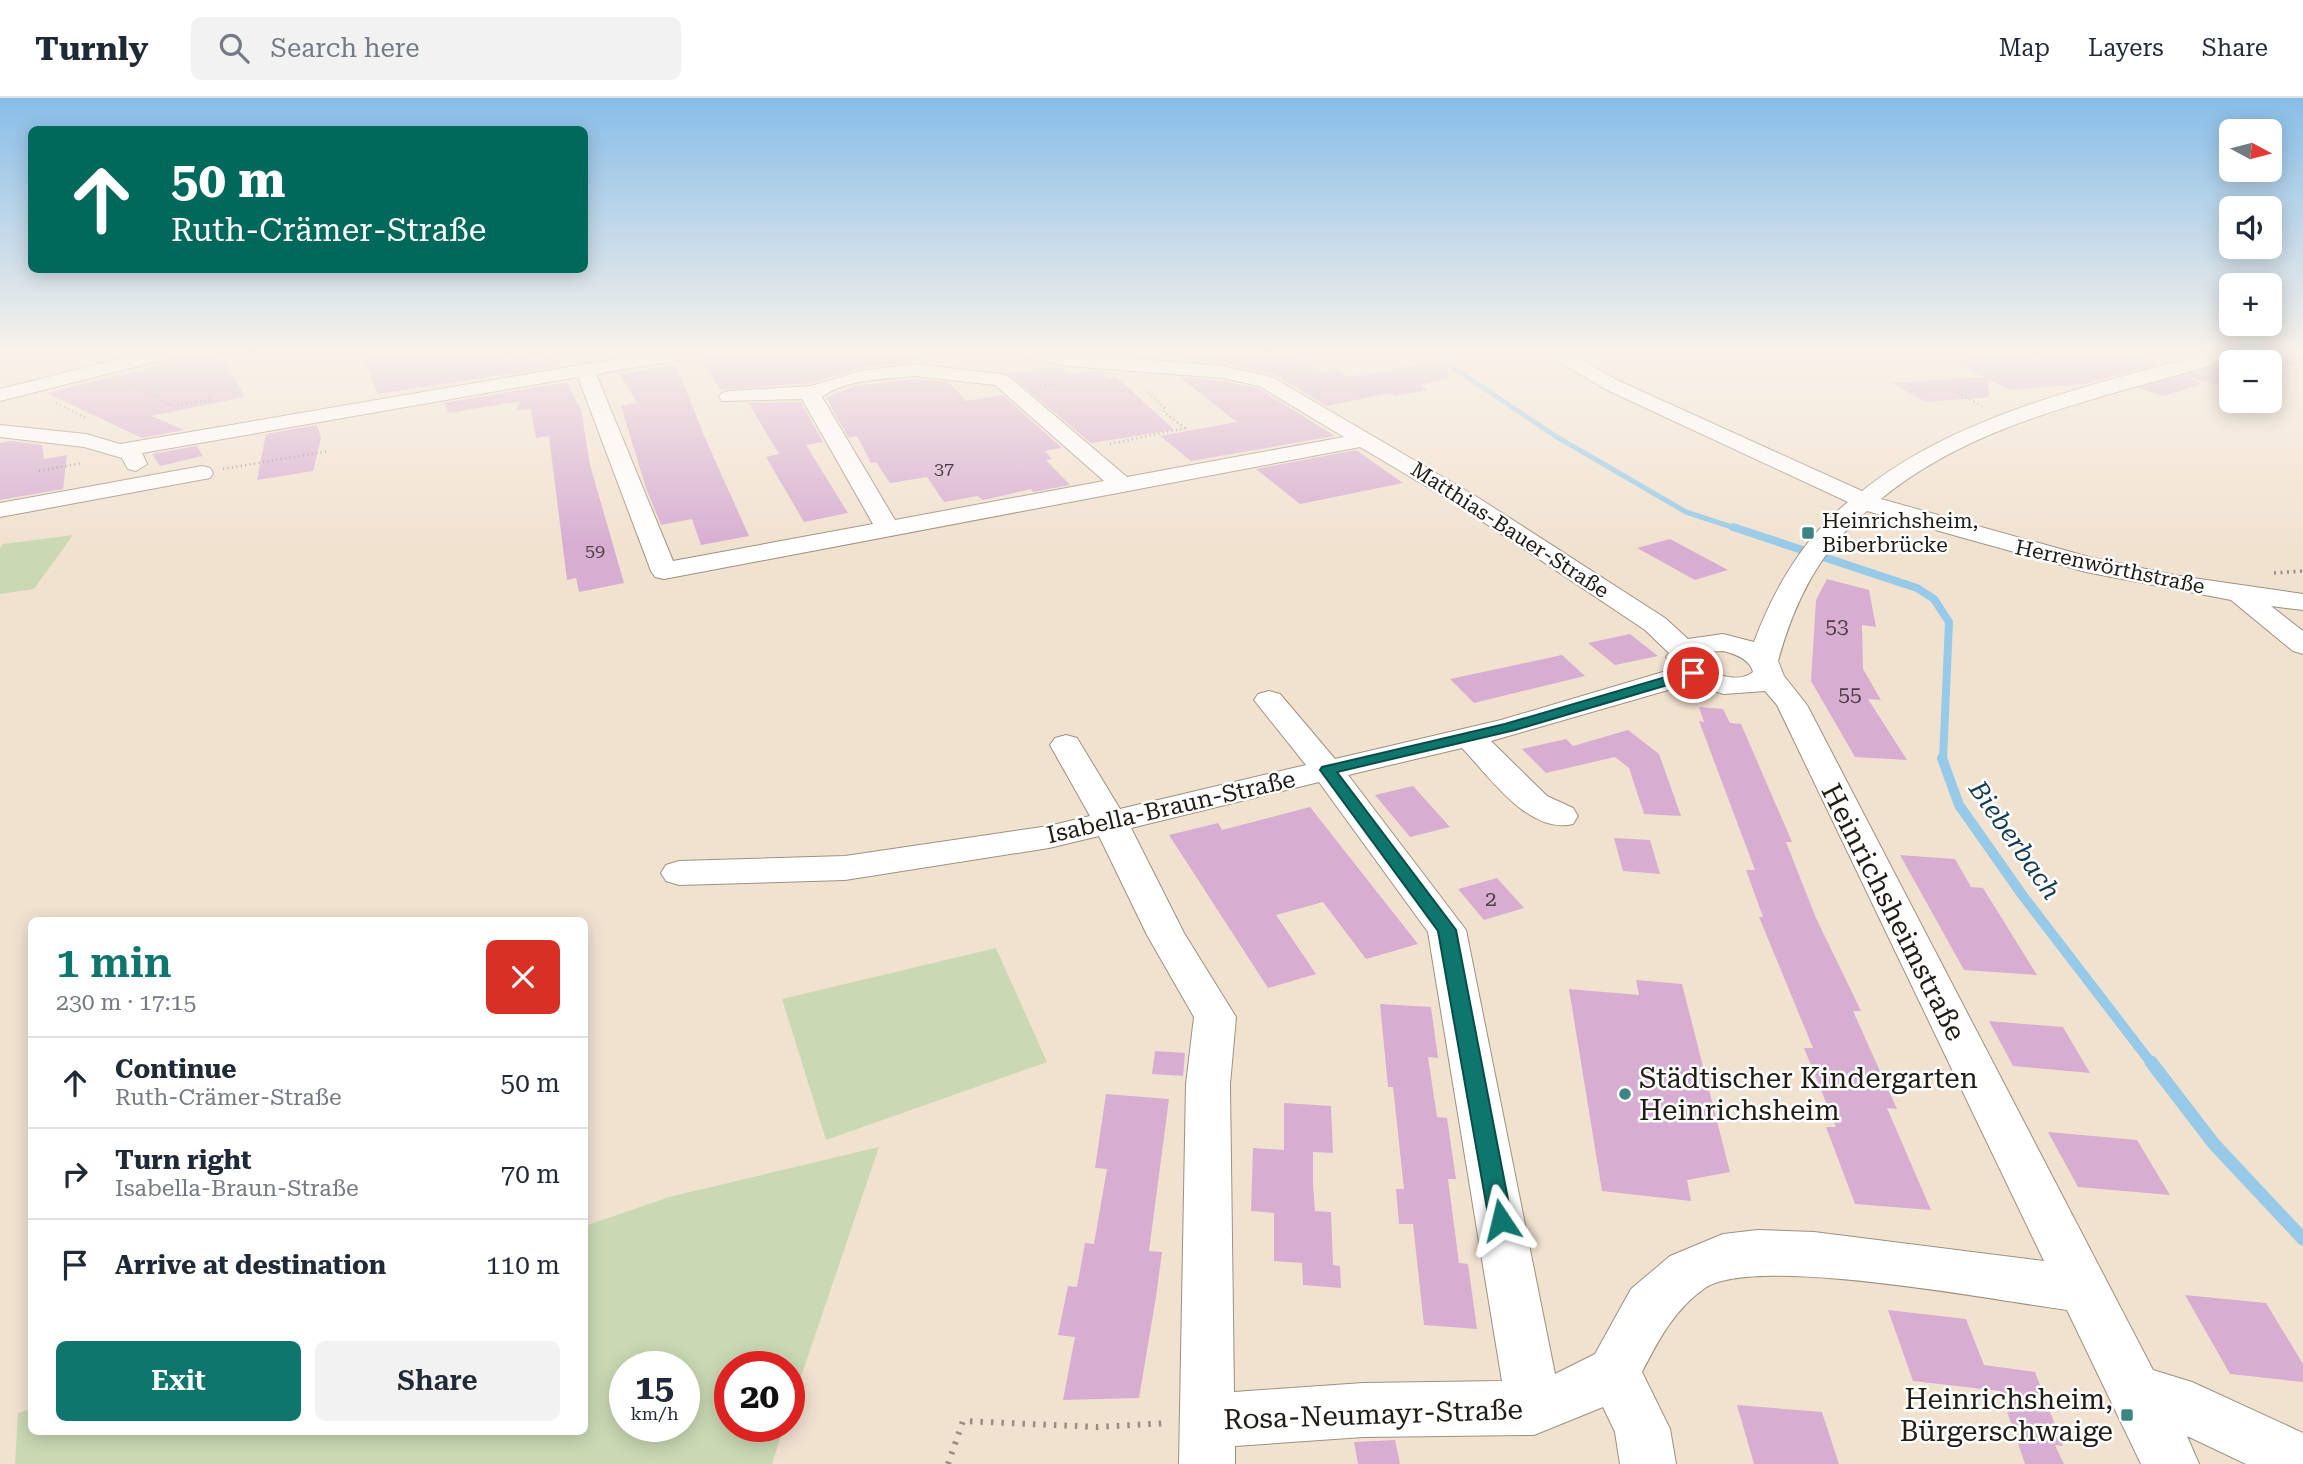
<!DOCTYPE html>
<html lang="en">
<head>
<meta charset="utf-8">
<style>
	:root { --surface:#fff; --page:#f2f2f3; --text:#1f2937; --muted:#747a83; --line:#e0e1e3; --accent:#0f766e }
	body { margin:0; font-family:"Roboto Serif",serif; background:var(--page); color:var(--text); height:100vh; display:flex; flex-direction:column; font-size:26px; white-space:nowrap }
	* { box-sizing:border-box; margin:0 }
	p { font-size:23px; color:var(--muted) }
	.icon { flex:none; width:38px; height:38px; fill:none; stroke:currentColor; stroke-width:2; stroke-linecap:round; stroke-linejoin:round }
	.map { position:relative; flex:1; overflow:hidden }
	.sheet { position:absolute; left:28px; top:819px; width:560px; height:518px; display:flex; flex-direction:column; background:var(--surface); border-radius:10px; box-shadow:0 4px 18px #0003 }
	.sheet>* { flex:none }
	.guide { position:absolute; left:28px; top:28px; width:560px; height:147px; border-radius:10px; box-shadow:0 4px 18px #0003; background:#00695c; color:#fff; overflow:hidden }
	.needle { width:46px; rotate:97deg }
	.buttons { position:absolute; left:2219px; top:21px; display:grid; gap:14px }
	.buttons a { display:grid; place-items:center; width:63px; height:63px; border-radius:10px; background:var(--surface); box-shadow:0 4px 18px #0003; font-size:35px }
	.speed { position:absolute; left:609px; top:1253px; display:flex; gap:14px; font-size:35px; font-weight:700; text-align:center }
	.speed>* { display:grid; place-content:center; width:91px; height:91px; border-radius:50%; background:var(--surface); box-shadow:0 4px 18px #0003; line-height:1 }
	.speed small { font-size:18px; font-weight:400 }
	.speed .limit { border:10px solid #d22; background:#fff; color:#111 }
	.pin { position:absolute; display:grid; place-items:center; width:60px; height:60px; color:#fff; margin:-30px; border:4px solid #fff; border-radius:50%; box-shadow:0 2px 7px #0007 }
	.me { position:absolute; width:77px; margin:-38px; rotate:350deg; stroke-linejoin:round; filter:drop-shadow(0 0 5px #0008) }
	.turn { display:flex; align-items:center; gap:24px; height:147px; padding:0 28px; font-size:32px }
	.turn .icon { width:91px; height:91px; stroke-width:2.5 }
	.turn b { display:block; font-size:49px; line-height:60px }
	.round { display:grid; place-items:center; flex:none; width:74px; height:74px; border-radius:10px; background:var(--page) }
	.head { display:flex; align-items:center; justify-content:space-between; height:119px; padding:0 28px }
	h1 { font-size:42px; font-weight:600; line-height:52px; color:var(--accent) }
	.primary-button { display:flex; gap:14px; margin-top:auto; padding:14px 28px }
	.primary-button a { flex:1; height:80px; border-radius:10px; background:var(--accent); color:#fff; font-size:28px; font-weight:600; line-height:80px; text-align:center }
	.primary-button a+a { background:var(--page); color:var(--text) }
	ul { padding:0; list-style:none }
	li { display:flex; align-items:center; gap:21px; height:91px; padding:0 28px; border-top:2px solid var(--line) }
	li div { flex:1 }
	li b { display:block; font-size:26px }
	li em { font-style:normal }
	header { display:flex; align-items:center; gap:42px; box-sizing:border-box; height:98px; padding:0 35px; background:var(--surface); border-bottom:2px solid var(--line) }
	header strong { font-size:33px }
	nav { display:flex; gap:38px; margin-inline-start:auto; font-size:24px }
	.search { width:490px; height:63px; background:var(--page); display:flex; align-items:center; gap:18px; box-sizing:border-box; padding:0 24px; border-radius:10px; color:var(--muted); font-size:26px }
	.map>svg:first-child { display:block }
</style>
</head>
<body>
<header>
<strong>Turnly</strong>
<div class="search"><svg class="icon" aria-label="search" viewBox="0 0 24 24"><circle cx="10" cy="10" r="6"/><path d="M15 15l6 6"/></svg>Search here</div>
<nav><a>Map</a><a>Layers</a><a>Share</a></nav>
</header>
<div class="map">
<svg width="2303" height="1366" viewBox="0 0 2303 1366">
	<rect width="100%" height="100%" fill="#f1e2d0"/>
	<g fill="#cad9b4" fill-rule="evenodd">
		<polygon points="73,437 34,491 0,496 0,450 3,446"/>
		<polygon points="996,850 1047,964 826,1042 782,901"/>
		<path d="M 879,1049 L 789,1314 L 789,1269 L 730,1269 L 730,1328 L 784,1328 L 772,1366 L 15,1366 L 18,1315 L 31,1311 L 32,1334 L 584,1334 L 585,1128 L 669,1099 ZM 625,1269 L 684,1269 L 684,1328 L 625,1328 Z"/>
	</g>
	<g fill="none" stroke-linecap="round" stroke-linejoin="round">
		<polyline stroke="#97cae8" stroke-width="5" points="1442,255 1446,265 1557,339 1686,414 1738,431"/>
		<polyline stroke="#97cae8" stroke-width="8" points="1733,429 1917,490 1934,501 1949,524 1943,662"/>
		<polyline stroke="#97cae8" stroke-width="10" points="1942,660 1959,707 2023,798 2152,966"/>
		<polyline stroke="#97cae8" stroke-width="13" points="2151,964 2214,1046 2303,1141"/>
	</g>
	<g fill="#d7aed2">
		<polygon points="178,255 220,255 245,299 151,318 184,332 142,340 47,295 137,273 175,262"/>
		<polygon points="361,255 529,255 530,262 555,257 560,268 378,296"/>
		<polygon points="734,255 921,255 931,265 915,263 860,270 811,285 721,292 700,261"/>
		<polygon points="1174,255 1292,255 1319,273 1337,271 1348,279 1446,262 1449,280 1420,287 1428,292 1395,298 1389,295 1327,308 1273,276 1224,265 1183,262"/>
		<polygon points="2042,255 2133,255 2157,266 2085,286 2010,292 1988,281 1989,299 1926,304 1891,285 1983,279 1947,261"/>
		<polygon points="2251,255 2303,255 2303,264 2270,274 2270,264 2231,264 2231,291 2187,279 2202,286 2163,298 2139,290"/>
		<polygon points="676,267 705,340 749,438 701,447 692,421 661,427 646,390 621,308 637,305 620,276"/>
		<polygon points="1058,269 1070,276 1094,273 1102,273 1108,280 1116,278 1174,332 1091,345 1007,275"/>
		<polygon points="1179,279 1223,283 1258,290 1335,338 1191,363 1160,338 1237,324"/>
		<polygon points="915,281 949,284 966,303 1003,297 1062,350 1045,353 1052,361 1046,362 1070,387 1033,394 1031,391 983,402 978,398 944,404 927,379 890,385 876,364 871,365 857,338 849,340 826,300 855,288"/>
		<polygon points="567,284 581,312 590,367 624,485 579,494 576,480 567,482 549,338 536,340 531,311 516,312 521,303 449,315 444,305"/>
		<polygon points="801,304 823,344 806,347 848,415 804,424 766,359 779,356 749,306 746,305"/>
		<polygon points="317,327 321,340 313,373 257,382 266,336"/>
		<polygon points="11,343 42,347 44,361 67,357 63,391 0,402 0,345"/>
		<polygon points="197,348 203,358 160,368 152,356"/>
		<polygon points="1356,352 1403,385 1300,406 1256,371"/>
		<polygon points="1670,441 1728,472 1695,482 1637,450"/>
		<polygon points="1827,481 1869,492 1876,529 1862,527 1863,571 1881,602 1868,601 1907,662 1855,659 1811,583 1816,502"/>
		<polygon points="1630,536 1658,558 1615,567 1588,545"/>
		<polygon points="1562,557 1585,578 1474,605 1450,581"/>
		<polygon points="1699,609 1723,611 1730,625 1741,626 1792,744 1786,744 1816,820 1861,913 1853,913 1897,1011 1887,1010 1931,1112 1855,1106 1826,1029 1836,1029 1804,950 1813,950 1759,819 1763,819 1746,772 1755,772 1699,623 1704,624"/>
		<polygon points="1628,632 1659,656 1681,718 1644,716 1629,670 1615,659 1546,675 1522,651 1566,641 1573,648"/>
		<polygon points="1413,688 1450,729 1410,739 1375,697"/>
		<polygon points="1310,709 1418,846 1366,861 1323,804 1276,817 1316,876 1268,890 1169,737 1218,725 1222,732"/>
		<polygon points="1614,740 1650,742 1660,776 1623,773"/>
		<polygon points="1900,757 1955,761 1971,789 1983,790 2037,877 1964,872"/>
		<polygon points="1497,780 1524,810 1484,822 1458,791"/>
		<polygon points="1636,882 1682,886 1730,1074 1687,1082 1691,1103 1602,1093 1569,891 1639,897"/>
		<polygon points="1380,906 1431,909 1438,960 1428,959 1437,1019 1447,1020 1456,1081 1448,1081 1459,1165 1468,1166 1477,1231 1424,1227 1413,1126 1399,1126 1396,1091 1404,1091 1393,989 1388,989"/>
		<polygon points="1989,923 2063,929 2090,975 2013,968"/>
		<polygon points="1155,953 1185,955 1183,978 1152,976"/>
		<polygon points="1106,996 1169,1001 1149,1153 1162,1154 1156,1199 1139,1300 1063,1302 1075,1239 1058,1237 1068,1188 1077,1189 1085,1145 1094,1146 1107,1071 1095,1070"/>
		<polygon points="1284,1005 1331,1008 1333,1055 1313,1054 1313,1086 1315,1113 1331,1114 1333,1167 1340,1168 1341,1190 1303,1187 1302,1165 1274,1163 1274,1115 1251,1113 1253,1050 1284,1052"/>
		<polygon points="2048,1034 2137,1042 2170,1097 2078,1089"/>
		<polygon points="2185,1197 2266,1205 2303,1266 2303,1284 2230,1276"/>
		<polygon points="1888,1212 1966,1221 1984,1267 2035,1274 2063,1348 2055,1347 2064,1366 2025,1366 2000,1293 1913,1283"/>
		<polygon points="1737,1307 1822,1314 1839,1366 1754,1366"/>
		<polygon points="1395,1342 1400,1366 1358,1366 1354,1344"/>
	</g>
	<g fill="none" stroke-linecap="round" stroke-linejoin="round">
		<defs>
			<g id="minor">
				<polygon points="143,255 176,255 174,259 0,303 0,291"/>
				<path d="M 650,255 L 695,255 L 686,261 L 596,276 L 673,463 L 873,426 L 802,301 L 722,303 L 719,299 L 722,295 L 729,293 L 811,288 L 860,273 L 915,266 L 1001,276 L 1008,278 L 1127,379 L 1344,339 L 1259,288 L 1223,280 L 1069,268 L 1024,259 L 1022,255 L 1064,255 L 1223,268 L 1272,279 L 1477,399 L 1665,520 L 1688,541 L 1723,536 L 1754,544 C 1774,491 1803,440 1848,404 L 1605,291 L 1545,255 L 1569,255 L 1619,283 L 1862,393 C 1937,333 2036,302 2127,277 C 2163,267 2200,255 2237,255 L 2224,263 C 2108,300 1978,321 1881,401 L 2089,459 L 2179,478 L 2303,496 L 2303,512 L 2271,508 L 2303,533 L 2303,556 L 2293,553 L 2231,502 L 2086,474 L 1867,413 C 1820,452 1794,504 1778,563 L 1784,578 L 1807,607 L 2153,1272 L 2192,1284 L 2303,1335 L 2303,1366 L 2246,1366 L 2187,1338 L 2199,1366 L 2141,1366 L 2067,1212 C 1998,1203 1756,1156 1705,1190 C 1674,1212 1659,1241 1642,1274 L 1670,1331 L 1676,1366 L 1620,1366 L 1615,1334 L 1603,1309 L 1534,1337 L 1363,1339 L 1235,1348 L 1235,1366 L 1179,1366 L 1186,986 L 1194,919 L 1147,837 L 1099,738 L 1049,750 L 845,782 L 679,787 L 666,783 L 661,775 L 666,767 L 679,763 L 845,758 L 1049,728 L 1090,718 L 1050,647 L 1055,640 L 1066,637 L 1077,640 L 1120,711 L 1306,667 L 1254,602 L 1258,596 L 1269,593 L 1280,596 L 1335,661 L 1501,622 L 1673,571 L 1666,559 L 1669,555 L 1645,532 L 1461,409 L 1360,349 L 664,481 L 655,479 L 651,473 L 578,279 L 142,355 L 147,366 L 136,373 L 128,371 L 122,360 L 84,349 L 0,339 L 0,327 L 86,336 L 120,346 ZM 915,278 L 995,287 L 1104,383 L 895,422 L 822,299 C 845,281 887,281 915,278 ZM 1723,553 C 1735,556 1750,561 1753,574 C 1737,587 1704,575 1695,559 L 1705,554 ZM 1689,586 L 1724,596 L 1765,593 L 1777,607 L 2044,1163 L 1814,1134 L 1758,1132 L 1723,1136 L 1670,1158 L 1631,1191 L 1595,1256 L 1555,1276 L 1466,832 L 1348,677 L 1462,650 C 1489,678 1529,737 1573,726 L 1578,718 L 1573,710 L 1547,698 L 1491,643 ZM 1319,684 L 1428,834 L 1502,1283 L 1363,1285 L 1234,1294 L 1230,986 L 1236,919 L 1184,835 L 1131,730 Z"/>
				<polygon points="202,368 210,370 213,375 210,380 0,419 0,405"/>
			</g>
		</defs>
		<use href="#minor" stroke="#9e9080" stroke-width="2"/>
		<g stroke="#988e80" stroke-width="2.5" stroke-dasharray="1 3.5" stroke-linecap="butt">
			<polyline points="130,284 172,308 213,301"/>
			<polyline points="1040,288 1066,284"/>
			<polyline points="1946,288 1985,310"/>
			<polyline points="56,305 88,321"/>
			<polyline points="1110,346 1185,330 1164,314 1166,311 1148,294"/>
			<polyline points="223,371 329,353"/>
			<polyline points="39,373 82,365"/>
		</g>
		<polyline stroke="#988e80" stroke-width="3.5" stroke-dasharray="2 4.5" stroke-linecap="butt" points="2274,475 2303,473"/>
		<polyline stroke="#988e80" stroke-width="6" stroke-dasharray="2.5 8" stroke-linecap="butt" points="948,1366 963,1323 1097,1329 1168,1325"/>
		<use href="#minor" fill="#fff" fill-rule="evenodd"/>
	</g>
	<linearGradient id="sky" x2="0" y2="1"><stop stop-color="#87bde8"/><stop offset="0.57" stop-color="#f9f2ea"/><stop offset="1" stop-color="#f9f2ea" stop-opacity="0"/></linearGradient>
	<rect width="2303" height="447" fill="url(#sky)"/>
	<polygon fill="#0f766e" stroke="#0a4d48" stroke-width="2" points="1693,571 1698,572 1698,578 1515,632 1337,674 1456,832 1512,1122 1509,1129 1501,1132 1492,1129 1489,1122 1438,833 1320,672 1322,669 1505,626"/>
	<g fill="#3c8587" stroke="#fff" stroke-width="2.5">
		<rect x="1801" y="428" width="14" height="14" rx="3.5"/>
		<circle cx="1625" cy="996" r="7"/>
		<rect x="2120" y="1310" width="14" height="14" rx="3.5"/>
	</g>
	<g text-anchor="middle" stroke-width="5" stroke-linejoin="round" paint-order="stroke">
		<g font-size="18" fill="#4e4044">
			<text x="944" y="377">37</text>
			<text x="595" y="459">59</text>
		</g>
		<g font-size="21" fill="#201b14" stroke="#fff" text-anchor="start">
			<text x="1822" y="430">Heinrichsheim,<tspan x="1822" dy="24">Biberbrücke</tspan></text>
		</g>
		<g font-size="21" fill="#201b14" stroke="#fff">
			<text transform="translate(1510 432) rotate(33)" y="7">Matthias-Bauer-Straße</text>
			<text transform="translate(2110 469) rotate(12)" y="7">Herrenwörthstraße</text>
		</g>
		<g font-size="21" fill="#4e4044">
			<text x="1837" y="535">53</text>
			<text x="1850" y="603">55</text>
			<text x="1491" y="808">2</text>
		</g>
		<g font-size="24" fill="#201b14" stroke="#fff">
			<text transform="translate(1171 709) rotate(-13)" y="8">Isabella-Braun-Straße</text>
		</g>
		<g font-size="26" font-style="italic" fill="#113b50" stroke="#fff">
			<text transform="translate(2015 742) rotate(55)" y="9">Bieberbach</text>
		</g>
		<g font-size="28" fill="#201b14" stroke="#fff">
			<text transform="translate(1894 814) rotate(63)" y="10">Heinrichsheimstraße</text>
			<text transform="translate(1373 1316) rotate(-2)" y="10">Rosa-Neumayr-Straße</text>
		</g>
		<g font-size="28" fill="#201b14" stroke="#fff" text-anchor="start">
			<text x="1639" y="990">Städtischer Kindergarten<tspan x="1639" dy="32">Heinrichsheim</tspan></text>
			<text x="2113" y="1311" text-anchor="end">Heinrichsheim,<tspan x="2113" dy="32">Bürgerschwaige</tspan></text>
		</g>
	</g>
</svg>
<div class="buttons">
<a><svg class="needle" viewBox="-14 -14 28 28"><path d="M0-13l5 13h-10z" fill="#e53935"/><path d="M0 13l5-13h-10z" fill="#747a83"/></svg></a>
<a><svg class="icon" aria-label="sound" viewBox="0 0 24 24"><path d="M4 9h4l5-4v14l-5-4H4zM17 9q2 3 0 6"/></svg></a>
<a>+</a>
<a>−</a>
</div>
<div class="speed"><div>15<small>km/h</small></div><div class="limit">20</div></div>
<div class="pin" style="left:1693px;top:575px;background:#d93025"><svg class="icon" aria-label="arrive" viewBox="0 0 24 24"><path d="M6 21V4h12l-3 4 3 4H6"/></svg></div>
<svg class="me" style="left:1501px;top:1122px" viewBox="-20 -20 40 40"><path d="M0-17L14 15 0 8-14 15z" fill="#0f766e" stroke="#fff" stroke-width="4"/></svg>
<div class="guide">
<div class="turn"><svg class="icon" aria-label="ahead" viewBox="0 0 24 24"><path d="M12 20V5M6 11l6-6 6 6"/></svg><div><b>50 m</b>Ruth-Crämer-Straße</div></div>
</div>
<section class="sheet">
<div class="head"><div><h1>1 min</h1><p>230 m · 17:15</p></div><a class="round" style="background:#d93025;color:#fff"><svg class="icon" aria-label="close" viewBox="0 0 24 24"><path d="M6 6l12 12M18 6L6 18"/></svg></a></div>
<ul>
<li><svg class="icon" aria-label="ahead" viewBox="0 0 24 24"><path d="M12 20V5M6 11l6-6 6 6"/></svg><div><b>Continue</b><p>Ruth-Crämer-Straße</p></div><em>50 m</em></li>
<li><svg class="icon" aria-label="right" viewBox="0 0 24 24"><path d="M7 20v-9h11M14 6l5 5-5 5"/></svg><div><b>Turn right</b><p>Isabella-Braun-Straße</p></div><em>70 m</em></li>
<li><svg class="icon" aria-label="arrive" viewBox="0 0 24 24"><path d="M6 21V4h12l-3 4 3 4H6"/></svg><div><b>Arrive at destination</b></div><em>110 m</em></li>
</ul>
<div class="primary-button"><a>Exit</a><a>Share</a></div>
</section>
</div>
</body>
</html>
